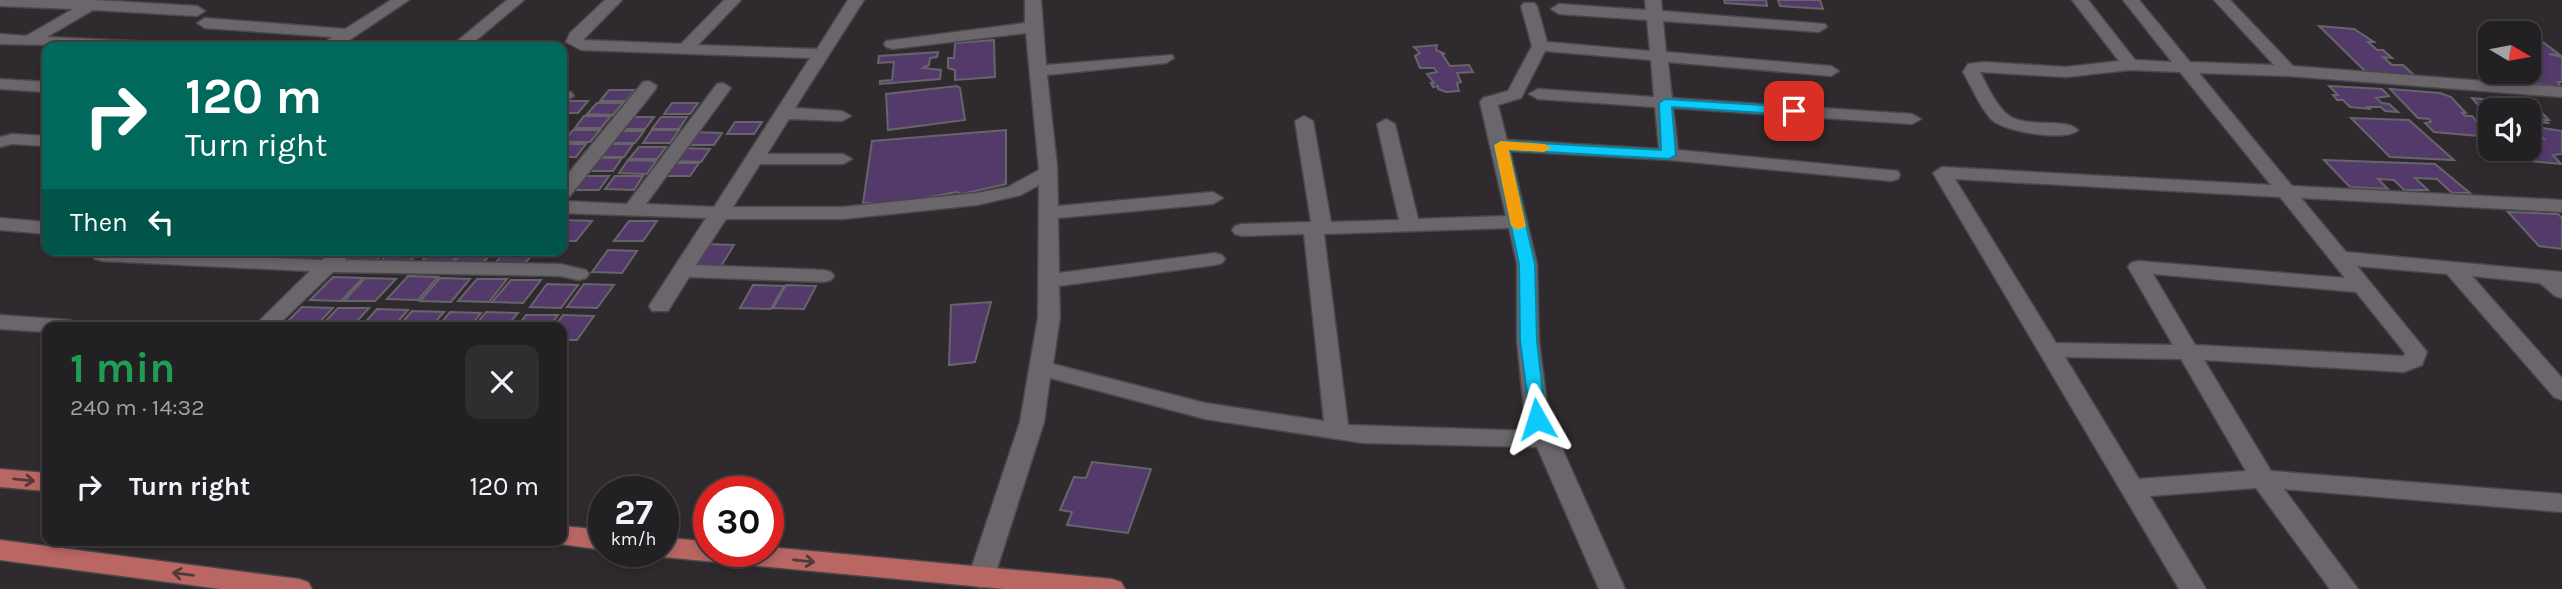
<!DOCTYPE html>
<html lang="en">
<head>
<meta charset="utf-8">
<style>
	:root { --surface:#222022; --page:#2e2d2f; --text:#f1f3f6; --muted:#a2a3a5; --line:#3f3e40 }
	body { margin:0; font-family:Karla,sans-serif; background:var(--page); color:var(--text); height:100vh; display:flex; flex-direction:column; font-size:26px; white-space:nowrap }
	* { box-sizing:border-box; margin:0 }
	p { font-size:23px; color:var(--muted) }
	.icon { flex:none; width:38px; height:38px; fill:none; stroke:currentColor; stroke-width:2; stroke-linecap:round; stroke-linejoin:round }
	.map { position:relative; flex:1; overflow:hidden }
	.panel { position:absolute; left:42px; top:322px; width:525px; height:224px; display:flex; flex-direction:column; background:var(--surface); border-radius:14px; box-shadow:0 4px 10px #0003,0 0 0 2px var(--line) }
	.panel>* { flex:none }
	.hud { position:absolute; left:42px; top:42px; width:525px; height:214px; border-radius:14px; box-shadow:0 4px 10px #0003,0 0 0 2px var(--line); background:#00695c; color:#fff; overflow:hidden }
	.needle { width:46px; rotate:100deg }
	.buttons { position:absolute; left:2478px; top:21px; display:grid; gap:14px }
	.buttons a { display:grid; place-items:center; width:63px; height:63px; border-radius:14px; background:var(--surface); box-shadow:0 4px 10px #0003,0 0 0 2px var(--line); font-size:35px }
	.speed { position:absolute; left:588px; top:476px; display:flex; gap:14px; font-size:35px; font-weight:700; text-align:center }
	.speed>* { display:grid; place-content:center; width:91px; height:91px; border-radius:50%; background:var(--surface); box-shadow:0 4px 10px #0003,0 0 0 2px var(--line); line-height:1 }
	.speed small { font-size:18px; font-weight:400 }
	.speed .limit { border:10px solid #d22; background:#fff; color:#111 }
	.pin { position:absolute; display:grid; place-items:center; width:60px; height:60px; color:#fff; margin:-30px; border-radius:14px; box-shadow:0 4px 10px #0006 }
	.me { position:absolute; width:77px; margin:-38px; rotate:354deg; stroke-linejoin:round; filter:drop-shadow(0 0 5px #0008) }
	.turn { display:flex; align-items:center; gap:24px; height:147px; padding:0 28px; font-size:32px }
	.turn .icon { width:91px; height:91px; stroke-width:2.5 }
	.turn b { display:block; font-size:49px; line-height:60px }
	.then { display:flex; align-items:center; height:66px; padding:0 28px; background:#0003; gap:14px; font-size:26px }
	.round { display:grid; place-items:center; flex:none; width:74px; height:74px; border-radius:14px; background:var(--page) }
	.summary { display:flex; align-items:center; justify-content:space-between; height:119px; padding:0 28px }
	h1 { font-size:42px; font-weight:700; line-height:52px; color:#1e9e55 }
	ul { padding:0; list-style:none }
	li { display:flex; align-items:center; gap:21px; height:91px; padding:0 28px }
	li div { flex:1 }
	li b { display:block; font-size:26px }
	li em { font-style:normal }
	.map>svg:first-child { display:block }
</style>
</head>
<body>
<div class="map">
<svg width="2562" height="589" viewBox="0 0 2562 589">
	<rect width="100%" height="100%" fill="#2e2a2e"/>
	<g fill="#543a6b" stroke="#67646a" stroke-width="2">
		<polygon points="1724,0 1766,0 1767,6 1725,3"/>
		<polygon points="1778,0 1820,0 1823,9 1780,6"/>
		<polygon points="2319,26 2354,29 2374,42 2368,42 2377,50 2383,50 2392,58 2383,57 2392,65 2403,65 2415,76 2368,74"/>
		<polygon points="2529,39 2539,39 2560,55 2549,54 2562,57 2562,82 2558,82 2561,87 2526,82 2516,72 2529,72"/>
		<polygon points="994,40 995,77 955,80 955,70 948,68 948,58 954,58 955,43"/>
		<polygon points="1437,45 1436,50 1445,54 1442,54 1450,66 1469,65 1473,72 1457,73 1461,82 1457,83 1459,91 1446,92 1438,89 1438,86 1433,87 1431,83 1434,83 1427,74 1437,72 1434,68 1420,68 1415,56 1420,53 1414,47"/>
		<polygon points="938,52 937,57 930,58 929,65 923,68 941,70 940,79 880,84 880,81 892,80 894,62 878,63 879,56"/>
		<polygon points="957,86 960,88 965,120 888,130 886,94"/>
		<polygon points="2329,86 2382,89 2389,96 2376,98 2382,103 2389,104 2398,112 2385,111 2381,107 2368,107 2371,109 2350,107 2343,100 2337,100 2333,95 2338,95"/>
		<polygon points="2390,89 2440,93 2451,97 2466,113 2462,113 2465,116 2472,116 2490,137 2434,132 2425,123 2431,122 2429,119 2418,118"/>
		<polygon points="609,90 635,90 626,101 600,101"/>
		<polygon points="2472,98 2493,100 2503,110 2485,113"/>
		<polygon points="2511,100 2532,102 2549,120 2545,120 2548,123 2529,121 2529,110 2521,110"/>
		<polygon points="562,101 588,101 578,113 562,113"/>
		<polygon points="597,103 623,103 613,115 587,114"/>
		<polygon points="672,103 698,103 690,114 664,114"/>
		<polygon points="584,116 611,116 601,128 575,128"/>
		<polygon points="628,117 654,117 645,129 618,129"/>
		<polygon points="661,117 687,117 679,129 652,129"/>
		<polygon points="2351,118 2409,120 2454,160 2390,157"/>
		<polygon points="735,122 762,122 754,134 727,134"/>
		<polygon points="2530,126 2562,131 2562,154 2553,155 2561,164 2530,161 2515,149 2529,149 2529,133 2535,138 2544,139"/>
		<polygon points="573,130 600,130 590,142 563,142"/>
		<polygon points="652,130 679,130 670,143 643,143"/>
		<polygon points="1006,130 1006,184 962,194 956,192 899,203 863,203 872,141"/>
		<polygon points="617,131 644,131 635,143 608,143"/>
		<polygon points="695,132 722,133 714,145 686,145"/>
		<polygon points="562,144 586,144 576,157 562,157"/>
		<polygon points="606,144 633,144 624,157 596,157"/>
		<polygon points="639,147 666,147 657,159 629,159"/>
		<polygon points="682,148 710,149 701,162 673,161"/>
		<polygon points="595,158 622,158 613,171 585,171"/>
		<polygon points="628,160 656,161 647,174 619,173"/>
		<polygon points="2324,160 2435,164 2470,193 2452,193 2437,179 2415,178 2428,190 2404,190 2394,180 2378,179 2388,189 2350,187"/>
		<polygon points="671,163 699,163 690,176 662,176"/>
		<polygon points="581,176 609,176 599,190 570,190"/>
		<polygon points="615,176 643,176 634,190 605,189"/>
		<polygon points="2508,212 2558,214 2562,218 2562,249 2539,246"/>
		<polygon points="563,220 592,221 576,241 562,241"/>
		<polygon points="629,221 657,221 643,241 614,241"/>
		<polygon points="705,244 734,245 721,266 691,266"/>
		<polygon points="356,250 386,250 375,262 346,261"/>
		<polygon points="391,250 421,250 410,261 381,261"/>
		<polygon points="432,250 462,250 450,264 420,263"/>
		<polygon points="464,250 494,250 482,264 452,264"/>
		<polygon points="506,250 536,250 522,267 492,267"/>
		<polygon points="608,250 637,251 622,273 592,272"/>
		<polygon points="408,276 438,277 418,300 387,299"/>
		<polygon points="333,277 363,278 341,301 310,300"/>
		<polygon points="365,278 396,279 375,301 344,301"/>
		<polygon points="440,278 470,279 451,302 420,301"/>
		<polygon points="477,279 507,279 489,302 458,301"/>
		<polygon points="511,280 541,280 523,303 492,302"/>
		<polygon points="547,284 578,285 561,308 530,307"/>
		<polygon points="584,284 614,285 597,308 567,307"/>
		<polygon points="753,285 784,286 771,309 740,308"/>
		<polygon points="786,285 816,286 804,309 773,308"/>
		<polygon points="991,302 975,362 949,365 951,305"/>
		<polygon points="302,307 333,308 315,327 282,327"/>
		<polygon points="338,308 369,308 352,327 320,327"/>
		<polygon points="377,309 408,310 393,327 361,327"/>
		<polygon points="412,311 444,312 431,327 398,327"/>
		<polygon points="450,312 481,313 470,327 438,327"/>
		<polygon points="486,312 518,313 506,327 474,327"/>
		<polygon points="526,315 558,315 549,327 517,327"/>
		<polygon points="563,315 594,316 577,340 562,340 562,327 554,327"/>
		<polygon points="1092,462 1151,469 1128,533 1067,525 1072,512 1060,510 1074,477 1086,478"/>
	</g>
	<g fill="none" stroke-linecap="round" stroke-linejoin="round">
		<defs>
			<g id="minor">
				<polygon points="0,0 95,0 197,6 205,11 197,16 93,10 47,37 154,42 162,47 0,44 0,34 26,36 73,9 0,6"/>
				<polygon points="391,0 409,0 339,47 320,47 332,37 205,28 197,23 205,18 345,29"/>
				<polygon points="507,0 524,0 468,47 450,47"/>
				<path d="M 605,0 L 622,0 L 583,40 L 681,44 L 724,0 L 741,0 L 698,45 L 817,49 L 848,0 L 864,0 L 795,108 L 842,111 L 851,116 L 842,121 L 789,119 L 767,154 L 843,154 L 852,159 L 843,164 L 760,164 L 733,207 L 843,207 L 977,193 L 1008,187 L 1039,170 L 1026,33 L 892,49 L 886,47 L 884,44 L 886,41 L 1025,23 L 1025,0 L 1041,0 L 1046,65 L 1172,55 L 1174,58 L 1166,63 L 1047,75 L 1057,166 L 1058,206 L 1213,192 L 1223,198 L 1213,204 L 1058,218 L 1059,273 L 1215,253 L 1222,255 L 1225,259 L 1222,263 L 1215,265 L 1059,286 L 1060,317 L 1053,364 L 1205,403 L 1324,421 L 1304,234 L 1242,236 L 1235,234 L 1232,230 L 1235,226 L 1242,224 L 1311,222 L 1295,121 L 1304,116 L 1313,121 L 1331,222 L 1399,220 L 1377,124 L 1386,119 L 1395,124 L 1418,219 L 1506,216 L 1480,102 L 1483,98 L 1508,91 L 1532,46 L 1521,6 L 1524,3 L 1534,3 L 1537,6 L 1547,42 L 1650,51 L 1647,20 L 1559,14 L 1551,9 L 1559,4 L 1646,10 L 1645,0 L 1661,0 L 1662,11 L 1825,24 L 1827,27 L 1819,32 L 1663,21 L 1666,52 L 1831,66 L 1839,71 L 1831,76 L 1668,62 L 1672,98 L 1912,114 L 1921,119 L 1912,124 L 1673,108 L 1678,150 L 1898,171 L 1900,175 L 1898,179 L 1891,181 L 1669,160 L 1510,151 L 1537,264 L 1539,341 L 1549,419 L 1625,589 L 1599,589 L 1537,447 L 1363,443 L 1205,419 L 1050,378 L 1044,422 L 994,578 L 990,585 L 981,588 L 972,585 L 968,578 L 1020,422 L 1038,317 L 1039,185 L 1021,195 L 977,205 L 843,219 L 726,219 L 696,265 L 824,270 L 831,272 L 834,276 L 831,280 L 824,282 L 689,277 L 668,311 L 652,311 L 649,306 L 706,218 L 562,213 L 562,201 L 627,204 L 717,84 L 723,83 L 731,88 L 646,204 L 714,207 L 810,58 L 581,50 L 566,42 L 570,33 ZM 1545,51 L 1651,60 L 1654,97 L 1538,89 L 1529,94 L 1538,99 L 1655,107 L 1659,149 L 1507,140 L 1498,105 L 1521,98 ZM 1509,228 L 1517,264 L 1517,341 L 1525,419 L 1530,431 L 1348,425 L 1324,234 Z"/>
				<path d="M 2072,0 L 2088,0 L 2135,60 L 2172,62 L 2123,0 L 2139,0 L 2190,62 L 2274,65 L 2214,0 L 2230,0 L 2293,66 L 2562,87 L 2562,97 L 2288,76 L 2199,73 L 2292,186 L 2562,200 L 2562,212 L 2301,198 L 2346,252 L 2562,272 L 2562,298 L 2555,296 L 2540,283 L 2472,276 L 2562,378 L 2562,400 L 2554,397 L 2447,274 L 2357,266 L 2427,352 L 2422,365 L 2404,372 L 2204,360 L 2271,471 L 2562,494 L 2562,512 L 2284,489 L 2358,589 L 2330,589 L 2256,488 L 2150,496 L 2206,589 L 2179,589 L 1933,173 L 1942,167 L 2271,185 L 2180,72 L 2130,70 L 2066,77 L 1980,72 C 1987,85 1996,106 2008,115 C 2027,129 2066,117 2078,130 C 2067,142 2005,132 1992,120 C 1980,108 1972,87 1963,72 L 1968,64 L 1983,62 L 2066,67 L 2119,61 ZM 1955,179 L 2280,197 L 2345,278 L 2138,261 L 2131,263 L 2128,267 L 2173,345 L 2056,343 ZM 2153,274 L 2356,292 L 2405,353 L 2404,356 L 2195,345 ZM 2065,357 L 2181,359 L 2246,471 L 2139,479 Z"/>
				<polygon points="0,79 47,82 47,92 0,89"/>
				<polygon points="649,81 657,86 655,90 569,197 562,199 562,181 643,82"/>
				<polygon points="562,92 571,92 574,96 562,103"/>
				<polygon points="12,134 47,136 47,146 12,144 0,147 0,137"/>
				<polygon points="0,218 47,222 47,234 0,230"/>
				<polygon points="97,250 322,260 332,250 354,250 345,260 560,264 586,270 589,274 586,278 579,280 560,276 333,272 276,327 253,327 310,271 102,261 95,259 92,255"/>
				<polygon points="0,315 68,320 76,322 79,327 47,327 47,332 0,329"/>
			</g>
			<g id="major">
				<polygon points="0,469 47,473 47,491 0,487"/>
				<polygon points="562,526 604,530 604,550 553,543 552,541 562,541"/>
				<polygon points="663,537 709,542 709,551 768,551 768,547 1112,579 1121,582 1125,589 1004,589 663,557 652,551 663,551"/>
				<polygon points="0,540 299,579 308,582 312,589 221,589 0,560"/>
			</g>
		</defs>
		<use href="#minor" stroke="#4a474a" stroke-width="3"/>
		<use href="#major" stroke="#4a474a" stroke-width="3"/>
		<use href="#minor" fill="#6a666b" fill-rule="evenodd"/>
		<use href="#major" fill="#ba6763" fill-rule="evenodd"/>
	</g>
	<defs><path id="oneway-shaft" d="M-6 0H5M1.5-3L5.5 0L1.5 3" fill="none" stroke-width="1.6" stroke-linecap="round" stroke-linejoin="round" transform="scale(1.75)"/></defs>
	<g stroke="#51393b">
		<use href="#oneway-shaft" transform="translate(24 480) rotate(6)"/>
		<use href="#oneway-shaft" transform="translate(804 561) rotate(6)"/>
		<use href="#oneway-shaft" transform="translate(183 574) rotate(-173)"/>
	</g>
	<polygon fill="#0ecafa" stroke="#0983a2" stroke-width="2" points="1665,99 1794,107 1801,111 1794,115 1672,107 1676,155 1669,159 1509,150 1535,264 1537,341 1546,419 1537,425 1531,423 1520,341 1519,264 1494,145 1501,141 1661,150 1659,103"/>
	<polygon fill="#f59e0b" points="1501,141 1544,144 1551,148 1544,152 1509,150 1526,226 1518,230 1511,226 1494,145"/>
</svg>
<div class="buttons">
<a><svg class="needle" viewBox="-14 -14 28 28"><path d="M0-13l5 13h-10z" fill="#e53935"/><path d="M0 13l5-13h-10z" fill="#a2a3a5"/></svg></a>
<a><svg class="icon" aria-label="sound" viewBox="0 0 24 24"><path d="M4 9h4l5-4v14l-5-4H4zM17 9q2 3 0 6"/></svg></a>
</div>
<div class="speed"><div>27<small>km/h</small></div><div class="limit">30</div></div>
<div class="pin" style="left:1794px;top:111px;background:#d93025"><svg class="icon" aria-label="arrive" viewBox="0 0 24 24"><path d="M6 21V4h12l-3 4 3 4H6"/></svg></div>
<svg class="me" style="left:1537px;top:419px" viewBox="-20 -20 40 40"><path d="M0-17L14 15 0 8-14 15z" fill="#0ecafa" stroke="#fff" stroke-width="4"/></svg>
<div class="hud">
<div class="turn"><svg class="icon" aria-label="right" viewBox="0 0 24 24"><path d="M7 20v-9h11M14 6l5 5-5 5"/></svg><div><b>120 m</b>Turn right</div></div>
<div class="then">Then<svg class="icon" aria-label="left" viewBox="0 0 24 24"><path d="M17 20v-9H6M10 6l-5 5 5 5"/></svg></div>
</div>
<section class="panel">
<div class="summary"><div><h1>1 min</h1><p>240 m · 14:32</p></div><a class="round"><svg class="icon" aria-label="close" viewBox="0 0 24 24"><path d="M6 6l12 12M18 6L6 18"/></svg></a></div>
<ul>
<li><svg class="icon" aria-label="right" viewBox="0 0 24 24"><path d="M7 20v-9h11M14 6l5 5-5 5"/></svg><div><b>Turn right</b></div><em>120 m</em></li>
</ul>
</section>
</div>
</body>
</html>
